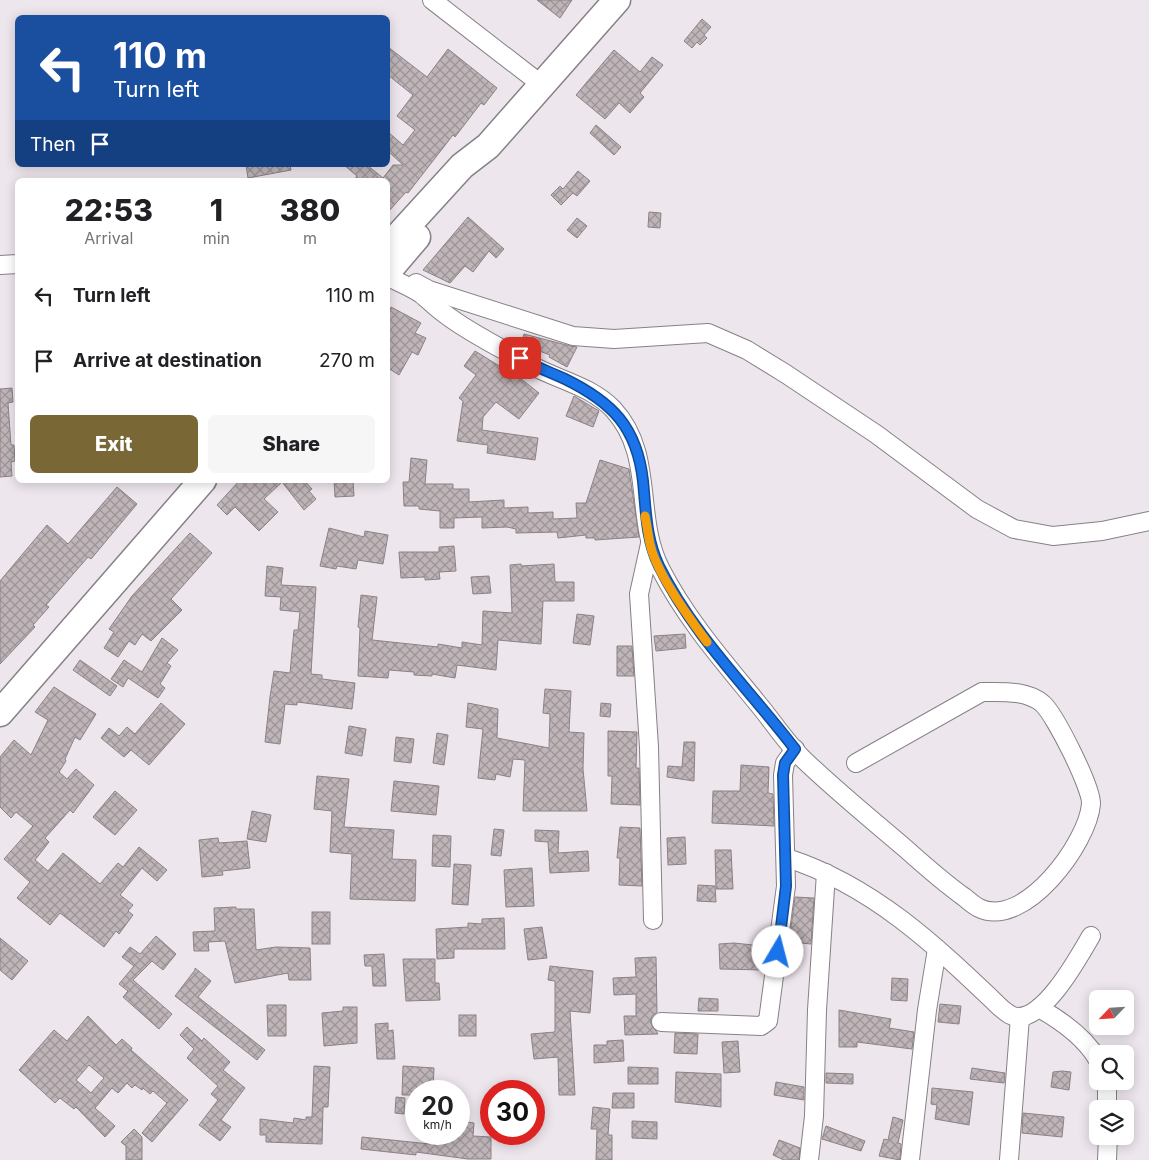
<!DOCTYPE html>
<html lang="en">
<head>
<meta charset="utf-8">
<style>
	:root { --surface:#fff; --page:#f6f6f6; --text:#202124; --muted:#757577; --accent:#796836 }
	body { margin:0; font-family:Inter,sans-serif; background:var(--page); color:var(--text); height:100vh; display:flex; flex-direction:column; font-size:19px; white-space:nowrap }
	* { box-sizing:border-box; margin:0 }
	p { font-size:16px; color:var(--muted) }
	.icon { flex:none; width:28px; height:28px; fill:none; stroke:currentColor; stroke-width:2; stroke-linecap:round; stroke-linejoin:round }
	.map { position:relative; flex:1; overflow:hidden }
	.side { position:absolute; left:15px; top:178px; width:375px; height:305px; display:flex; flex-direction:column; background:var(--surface); border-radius:8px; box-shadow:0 2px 12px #0003 }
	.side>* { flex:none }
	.banner { position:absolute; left:15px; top:15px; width:375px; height:152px; border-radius:8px; box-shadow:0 2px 12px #0003; background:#1a4fa0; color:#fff; overflow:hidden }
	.needle { width:32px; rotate:245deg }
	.fabs { position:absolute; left:1089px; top:990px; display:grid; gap:10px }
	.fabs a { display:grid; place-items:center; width:45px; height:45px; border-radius:8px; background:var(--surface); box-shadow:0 2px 12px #0003; font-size:25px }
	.speed { position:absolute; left:405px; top:1080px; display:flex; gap:10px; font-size:25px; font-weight:700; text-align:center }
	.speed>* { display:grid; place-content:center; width:65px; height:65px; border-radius:50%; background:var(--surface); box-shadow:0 2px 12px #0003; line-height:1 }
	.speed small { font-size:12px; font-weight:400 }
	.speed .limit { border:8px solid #d22; background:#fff; color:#111 }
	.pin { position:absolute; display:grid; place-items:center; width:42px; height:42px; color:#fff; margin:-21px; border-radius:10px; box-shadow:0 2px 8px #0006 }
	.me { position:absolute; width:55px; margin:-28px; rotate:8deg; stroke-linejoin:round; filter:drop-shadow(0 0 4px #0008) }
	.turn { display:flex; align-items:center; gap:18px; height:105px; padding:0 15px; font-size:22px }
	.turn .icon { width:65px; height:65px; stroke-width:2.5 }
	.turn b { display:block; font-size:35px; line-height:42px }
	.then { display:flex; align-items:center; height:48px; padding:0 15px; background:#0003; gap:10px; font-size:19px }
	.eta { display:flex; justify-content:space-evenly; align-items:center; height:85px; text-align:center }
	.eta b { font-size:30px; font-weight:800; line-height:35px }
	.cta { display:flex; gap:10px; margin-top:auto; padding:10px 15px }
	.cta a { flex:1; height:58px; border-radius:8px; background:var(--accent); color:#fff; font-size:20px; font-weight:800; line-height:58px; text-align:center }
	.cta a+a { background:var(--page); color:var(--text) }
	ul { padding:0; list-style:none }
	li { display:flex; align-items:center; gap:15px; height:65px; padding:0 15px }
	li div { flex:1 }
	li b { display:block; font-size:19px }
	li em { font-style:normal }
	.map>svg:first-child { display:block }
</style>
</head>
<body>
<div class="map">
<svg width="1149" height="1160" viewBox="0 0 1149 1160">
	<defs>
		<pattern id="building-cross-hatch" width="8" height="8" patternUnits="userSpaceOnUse" patternTransform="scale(1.25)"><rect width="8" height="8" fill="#bfb5b8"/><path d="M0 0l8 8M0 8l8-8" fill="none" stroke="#9c9496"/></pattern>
	</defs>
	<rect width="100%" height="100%" fill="#ede6ed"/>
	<g fill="url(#building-cross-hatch)" stroke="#8c8285" fill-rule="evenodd">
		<polygon points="537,0 572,0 560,18"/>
		<polygon points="702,19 711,27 704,35 707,38 700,45 697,42 692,48 684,41"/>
		<polygon points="388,47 427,77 448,49 497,88 484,105 481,103 455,137 453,135 408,193 406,192 388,212 388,180 354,180 357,176 344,165 367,165 383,178 393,165 403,165 388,151 388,132 403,145 415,130 397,116 413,95 388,75"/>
		<polygon points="614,50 640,72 652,57 663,65 640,93 644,97 630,113 619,103 605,119 576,95"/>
		<polygon points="596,125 621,147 614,155 590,133"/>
		<polygon points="246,165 290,165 291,170 248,178"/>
		<polygon points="578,171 590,181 577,196 573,193 561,205 551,195 560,186 563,189"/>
		<polygon points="649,212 661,213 660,228 648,227"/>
		<polygon points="468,217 504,249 496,258 489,251 473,272 465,266 450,283 423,270"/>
		<polygon points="577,218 587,226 577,238 567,230"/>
		<polygon points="391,307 421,323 415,333 426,338 418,355 412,352 399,375 388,368 388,314"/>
		<polygon points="524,334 570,346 577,347 567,367 549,357 550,355 521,344"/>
		<polygon points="475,351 506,370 507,368 539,393 519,419 496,402 483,417 482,430 538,438 535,460 487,453 488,445 457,441 463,401 459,398 476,375 464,366"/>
		<polygon points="12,388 13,402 8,403 11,445 14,445 15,461 11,462 12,476 0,477 0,389"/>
		<polygon points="574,396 599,411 593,427 566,416"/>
		<polygon points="411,458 427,460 425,484 453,484 453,489 469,489 469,502 504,500 504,508 528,507 528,513 553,512 553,519 577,518 576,503 586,503 600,460 629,469 639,537 595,540 595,538 586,538 586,535 558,538 557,532 516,533 516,529 507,527 482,528 482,517 454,518 454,528 440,528 440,511 419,509 419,506 404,506 403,482 409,482"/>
		<polygon points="240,480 304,480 312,489 309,491 316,499 304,510 282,482 264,499 278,512 259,531 235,507 227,515 217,505"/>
		<polygon points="334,480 353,480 354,496 335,497"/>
		<polygon points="117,487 137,504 91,559 88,557 46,605 49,607 33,625 35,627 0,664 0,581 47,525 68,544"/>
		<polygon points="329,528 364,537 365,531 388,535 383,564 358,560 356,569 337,566 336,569 320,566"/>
		<polygon points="190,533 212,553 171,599 182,610 151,641 142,634 135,645 129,641 118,657 104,648 114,632 109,629 132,596"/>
		<polygon points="454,546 456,571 439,572 440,579 425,580 425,577 401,578 399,552 439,552 439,547"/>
		<polygon points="521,564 521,566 554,564 555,582 574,582 574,601 543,601 541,644 498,640 496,670 457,665 455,678 432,674 432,676 414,675 414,672 389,670 388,678 358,676 360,628 358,627 361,595 377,597 372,640 438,647 438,644 462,648 462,642 482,645 483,611 512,613 510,565"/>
		<polygon points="267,566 283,568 281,585 316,587 311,674 322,675 322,679 355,683 352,709 297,702 297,705 285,704 280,744 265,742 270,697 274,671 290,673 294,630 298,630 300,612 280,610 281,597 265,596"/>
		<polygon points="489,576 491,593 473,594 471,577"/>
		<polygon points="577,614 594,616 590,645 573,643"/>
		<polygon points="685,634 686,648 656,651 654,636"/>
		<polygon points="162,638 178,650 167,663 171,666 160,684 165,688 158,698 128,678 123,687 111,679 124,660 142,672"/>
		<polygon points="617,646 632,646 634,676 617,676"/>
		<polygon points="80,660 117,686 110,696 73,670"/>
		<polygon points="54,687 96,714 80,740 75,737 65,759 66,761 59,772 67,779 76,769 94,785 73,813 70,810 45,838 49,842 35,860 48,871 63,853 100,884 118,863 123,867 139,847 167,870 157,881 142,868 120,895 133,905 128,911 133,915 119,934 116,931 104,947 60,913 50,925 17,898 30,882 4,859 33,826 16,812 11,818 0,807 0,757 14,740 31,755 48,720 35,712"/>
		<polygon points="545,689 571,691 569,732 584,733 583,769 587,811 523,811 525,760 513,759 510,777 496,774 495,780 478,778 483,729 466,727 468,703 498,709 497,738 549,748 550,714 543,713"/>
		<polygon points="161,703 185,724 149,765 131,750 124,757 101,738 109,728 119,736 127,727 135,734"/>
		<polygon points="601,703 611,704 610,717 600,716"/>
		<polygon points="349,726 366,729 362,756 345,753"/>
		<polygon points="608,731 637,732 636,768 639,768 640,805 611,804 612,776 608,776"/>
		<polygon points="437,733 448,735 444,765 433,763"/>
		<polygon points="396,737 414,739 411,763 394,761"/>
		<polygon points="684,742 695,742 694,781 667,777 668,766 682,767"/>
		<polygon points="741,765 769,767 768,793 773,794 774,826 712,823 713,791 740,791"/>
		<polygon points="317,776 349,779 344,827 394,830 392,859 416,860 415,901 350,899 352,854 330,852 332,811 314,809"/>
		<polygon points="394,781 439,786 436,815 391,811"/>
		<polygon points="115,791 137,810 115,835 93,817"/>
		<polygon points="252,811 271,815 266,842 247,839"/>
		<polygon points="620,827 640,828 642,886 619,885 620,858 617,858"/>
		<polygon points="494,829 504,830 501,856 491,855"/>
		<polygon points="535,830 559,831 558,853 588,851 589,871 550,873 548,842 535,841"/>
		<polygon points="433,835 451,836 450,867 432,866"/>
		<polygon points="685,837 686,864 668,865 667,838"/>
		<polygon points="218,838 219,843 247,841 250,868 222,871 223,875 202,877 199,840"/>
		<polygon points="715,850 731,850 733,889 716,889"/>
		<polygon points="454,864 471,865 468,905 452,904"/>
		<polygon points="532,868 534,906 506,907 504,870"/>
		<polygon points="698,885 715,886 716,902 697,901"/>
		<polygon points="795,897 814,898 811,944 789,942"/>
		<polygon points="236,907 236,909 254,909 256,950 276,947 310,948 311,980 289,980 288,973 235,983 225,941 208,942 209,951 194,951 193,932 215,931 214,908"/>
		<rect x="312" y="912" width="18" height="32"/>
		<polygon points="504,918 505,949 454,949 454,958 437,959 436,929 468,927 468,923 482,924 482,919"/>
		<polygon points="542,927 547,958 528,960 524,929"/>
		<polygon points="156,936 176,954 163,970 152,961 133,980 172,1014 159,1029 123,997 128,991 119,984 134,966 122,957 130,947 140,954"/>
		<polygon points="0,938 28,961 12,980 0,970"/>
		<polygon points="734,943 753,945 753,954 766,954 764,970 720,969 719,944"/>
		<polygon points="384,954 386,986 373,986 372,966 365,966 364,955"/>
		<polygon points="656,957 657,1012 652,1016 650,1022 658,1034 625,1035 624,1016 636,1016 636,994 614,995 613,978 636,977 635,958"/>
		<polygon points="403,959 435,959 435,983 439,983 440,1000 406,1001"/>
		<polygon points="550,966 593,971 590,1013 570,1011 575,1095 559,1095 558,1057 534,1059 531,1034 555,1032 555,981 548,980"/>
		<polygon points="195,968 211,981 198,997 265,1050 257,1060 175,996 195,970"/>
		<polygon points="892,978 908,979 907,1001 891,1000"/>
		<polygon points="699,998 718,999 718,1011 698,1011"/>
		<polygon points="940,1004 961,1006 959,1024 938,1022"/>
		<polygon points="267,1005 286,1005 286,1036 268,1036"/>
		<polygon points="343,1007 357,1007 357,1043 324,1046 322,1013 343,1011"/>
		<polygon points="839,1010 891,1019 889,1028 914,1032 912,1049 857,1042 857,1047 839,1047"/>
		<rect x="459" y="1015" width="17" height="21"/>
		<path d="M 88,1016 L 116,1045 L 122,1039 L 132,1048 L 131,1050 L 188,1100 L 152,1142 L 142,1133 L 167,1103 L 153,1091 L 150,1094 L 143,1088 L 142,1090 L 135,1085 L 132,1088 L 127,1083 L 118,1093 L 112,1088 L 95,1108 L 115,1126 L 105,1137 L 76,1107 L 74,1109 L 60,1098 L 55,1103 L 19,1070 L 54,1030 L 67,1041 ZM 89,1065 L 104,1078 L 91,1093 L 76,1080 Z"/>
		<polygon points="388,1023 388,1031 393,1030 395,1059 377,1059 375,1024"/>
		<polygon points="187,1027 202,1041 204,1038 230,1062 223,1070 245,1088 221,1120 231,1127 220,1141 199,1125 218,1100 211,1094 218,1086 187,1058 194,1049 180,1035"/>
		<polygon points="675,1033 698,1034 697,1054 674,1053"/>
		<polygon points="623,1040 624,1061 594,1063 594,1045 607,1045 607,1041"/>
		<polygon points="738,1041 740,1072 724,1073 722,1042"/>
		<polygon points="314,1066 330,1067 328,1107 323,1107 322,1144 266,1142 266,1135 260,1135 260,1119 293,1123 294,1118 306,1120 306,1117 312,1117"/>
		<polygon points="403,1066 434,1068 433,1091 416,1091 416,1095 402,1095"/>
		<polygon points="628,1067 658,1068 658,1084 628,1084"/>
		<polygon points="972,1068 1005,1073 1004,1083 970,1079"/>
		<polygon points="1062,1071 1071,1072 1069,1090 1051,1087 1053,1072"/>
		<polygon points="676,1072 721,1074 721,1107 675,1102"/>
		<polygon points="826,1073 853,1074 853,1084 826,1083"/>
		<polygon points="776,1082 804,1087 804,1100 774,1095"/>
		<polygon points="932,1088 973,1092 969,1125 935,1119 937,1105 931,1104"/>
		<polygon points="613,1093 634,1093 634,1108 612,1108"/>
		<polygon points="396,1097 405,1098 404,1114 395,1113"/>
		<polygon points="593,1107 610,1109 608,1135 612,1135 612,1160 596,1160 597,1129 591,1129"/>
		<polygon points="1023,1113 1064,1117 1062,1137 1022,1133"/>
		<polygon points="893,1117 903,1120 898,1143 901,1144 900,1160 879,1156 884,1139 888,1140"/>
		<polygon points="459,1121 474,1123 473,1136 491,1137 491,1159 468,1159 416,1152 416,1155 361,1149 362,1137 430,1144 431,1134 459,1134"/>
		<polygon points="632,1121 657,1122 657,1139 632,1138"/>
		<polygon points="826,1126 865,1141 861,1151 822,1139"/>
		<polygon points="134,1129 142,1137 142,1160 126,1160 126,1146 121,1142"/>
		<polygon points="779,1140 800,1148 799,1160 784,1160 773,1155"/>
	</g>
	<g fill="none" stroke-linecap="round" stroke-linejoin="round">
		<defs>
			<g id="minor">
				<polyline points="432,0 542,85"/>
				<polyline points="0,265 18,264"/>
				<path d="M 388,277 C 398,282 411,287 421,294 C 429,300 436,308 445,314 C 471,334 503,349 531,365 C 558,380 591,386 613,409 C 655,454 634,517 660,568 C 686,619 723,661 759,705 C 773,722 786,742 802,758 C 835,790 871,819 906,849 C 925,866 943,882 964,897 C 968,900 973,905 979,908 C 1024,930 1088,843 1091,804 C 1092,788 1055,715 1043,704 C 1027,690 1002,692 982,692 L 856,763"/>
				<polyline points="416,283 429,290 573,336 614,339 708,333 747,350 786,374 876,434 977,509 1014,529 1053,536 1102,531 1149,521"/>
				<polyline points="650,544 639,594 649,747 653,920"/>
				<path d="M 787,858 C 874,886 937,947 1001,1008 C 1006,1012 1011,1017 1018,1017 C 1046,1017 1078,958 1091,936"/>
				<path d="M 1039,1008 C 1062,1021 1085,1037 1098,1060"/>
				<polyline points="661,1022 761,1026 768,1021 786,886 783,775 785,763 795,749"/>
				<polyline points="1107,1081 1107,1109"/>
				<polyline points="809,1160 814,1116 817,1010 826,873"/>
				<polyline points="910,1160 927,1010 937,949"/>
				<polyline points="1009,1160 1020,1017"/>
				<polyline points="1107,1160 1108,1136"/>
			</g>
			<g id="highway">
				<polyline points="388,247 462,166 488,146 617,0"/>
				<polyline points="388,271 417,237"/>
				<polyline points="0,713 203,480"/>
			</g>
		</defs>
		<use href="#minor" stroke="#878187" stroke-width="20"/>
		<use href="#highway" stroke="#878187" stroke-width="29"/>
		<use href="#minor" stroke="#fff" stroke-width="18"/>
		<use href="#highway" stroke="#fff" stroke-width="26"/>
	</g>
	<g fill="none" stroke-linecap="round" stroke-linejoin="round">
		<defs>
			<path id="route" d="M 520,358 C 535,367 550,372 565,379 C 612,402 637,427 643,481 C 646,511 646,539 659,566 C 693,635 749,689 795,749 L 785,763 L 783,775 L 786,886 L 778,952"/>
		</defs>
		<use href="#route" stroke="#114b97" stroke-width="12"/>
		<use href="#route" stroke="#1a73e8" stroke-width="9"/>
		<path stroke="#f59e0b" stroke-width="9" d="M 645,516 C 647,525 648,535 650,544 C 656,573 689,618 707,642"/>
	</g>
</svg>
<div class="fabs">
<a><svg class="needle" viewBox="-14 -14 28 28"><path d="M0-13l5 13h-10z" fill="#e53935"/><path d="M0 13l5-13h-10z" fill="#757577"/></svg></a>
<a><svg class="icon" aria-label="search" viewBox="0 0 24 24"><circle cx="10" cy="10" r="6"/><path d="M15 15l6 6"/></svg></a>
<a><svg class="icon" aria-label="layers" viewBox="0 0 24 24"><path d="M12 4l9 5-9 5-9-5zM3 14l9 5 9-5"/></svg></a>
</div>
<div class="speed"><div>20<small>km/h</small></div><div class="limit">30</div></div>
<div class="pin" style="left:520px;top:358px;background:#d93025"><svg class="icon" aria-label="arrive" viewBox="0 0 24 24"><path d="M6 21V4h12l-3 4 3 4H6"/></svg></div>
<svg class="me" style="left:778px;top:952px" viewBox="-20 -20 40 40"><circle r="19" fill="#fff"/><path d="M0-13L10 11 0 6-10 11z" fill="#1a73e8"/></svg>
<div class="banner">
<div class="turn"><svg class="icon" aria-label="left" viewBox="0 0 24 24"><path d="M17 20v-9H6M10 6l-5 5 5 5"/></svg><div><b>110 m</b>Turn left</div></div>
<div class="then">Then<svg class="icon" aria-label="arrive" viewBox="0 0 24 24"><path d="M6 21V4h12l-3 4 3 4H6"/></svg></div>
</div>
<section class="side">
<div class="eta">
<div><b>22:53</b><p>Arrival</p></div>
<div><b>1</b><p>min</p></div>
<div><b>380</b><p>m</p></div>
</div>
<ul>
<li><svg class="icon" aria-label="left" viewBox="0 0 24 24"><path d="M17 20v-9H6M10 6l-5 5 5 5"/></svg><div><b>Turn left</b></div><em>110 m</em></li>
<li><svg class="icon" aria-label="arrive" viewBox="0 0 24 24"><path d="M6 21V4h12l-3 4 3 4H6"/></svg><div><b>Arrive at destination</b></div><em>270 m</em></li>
</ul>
<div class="cta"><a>Exit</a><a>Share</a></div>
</section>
</div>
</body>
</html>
